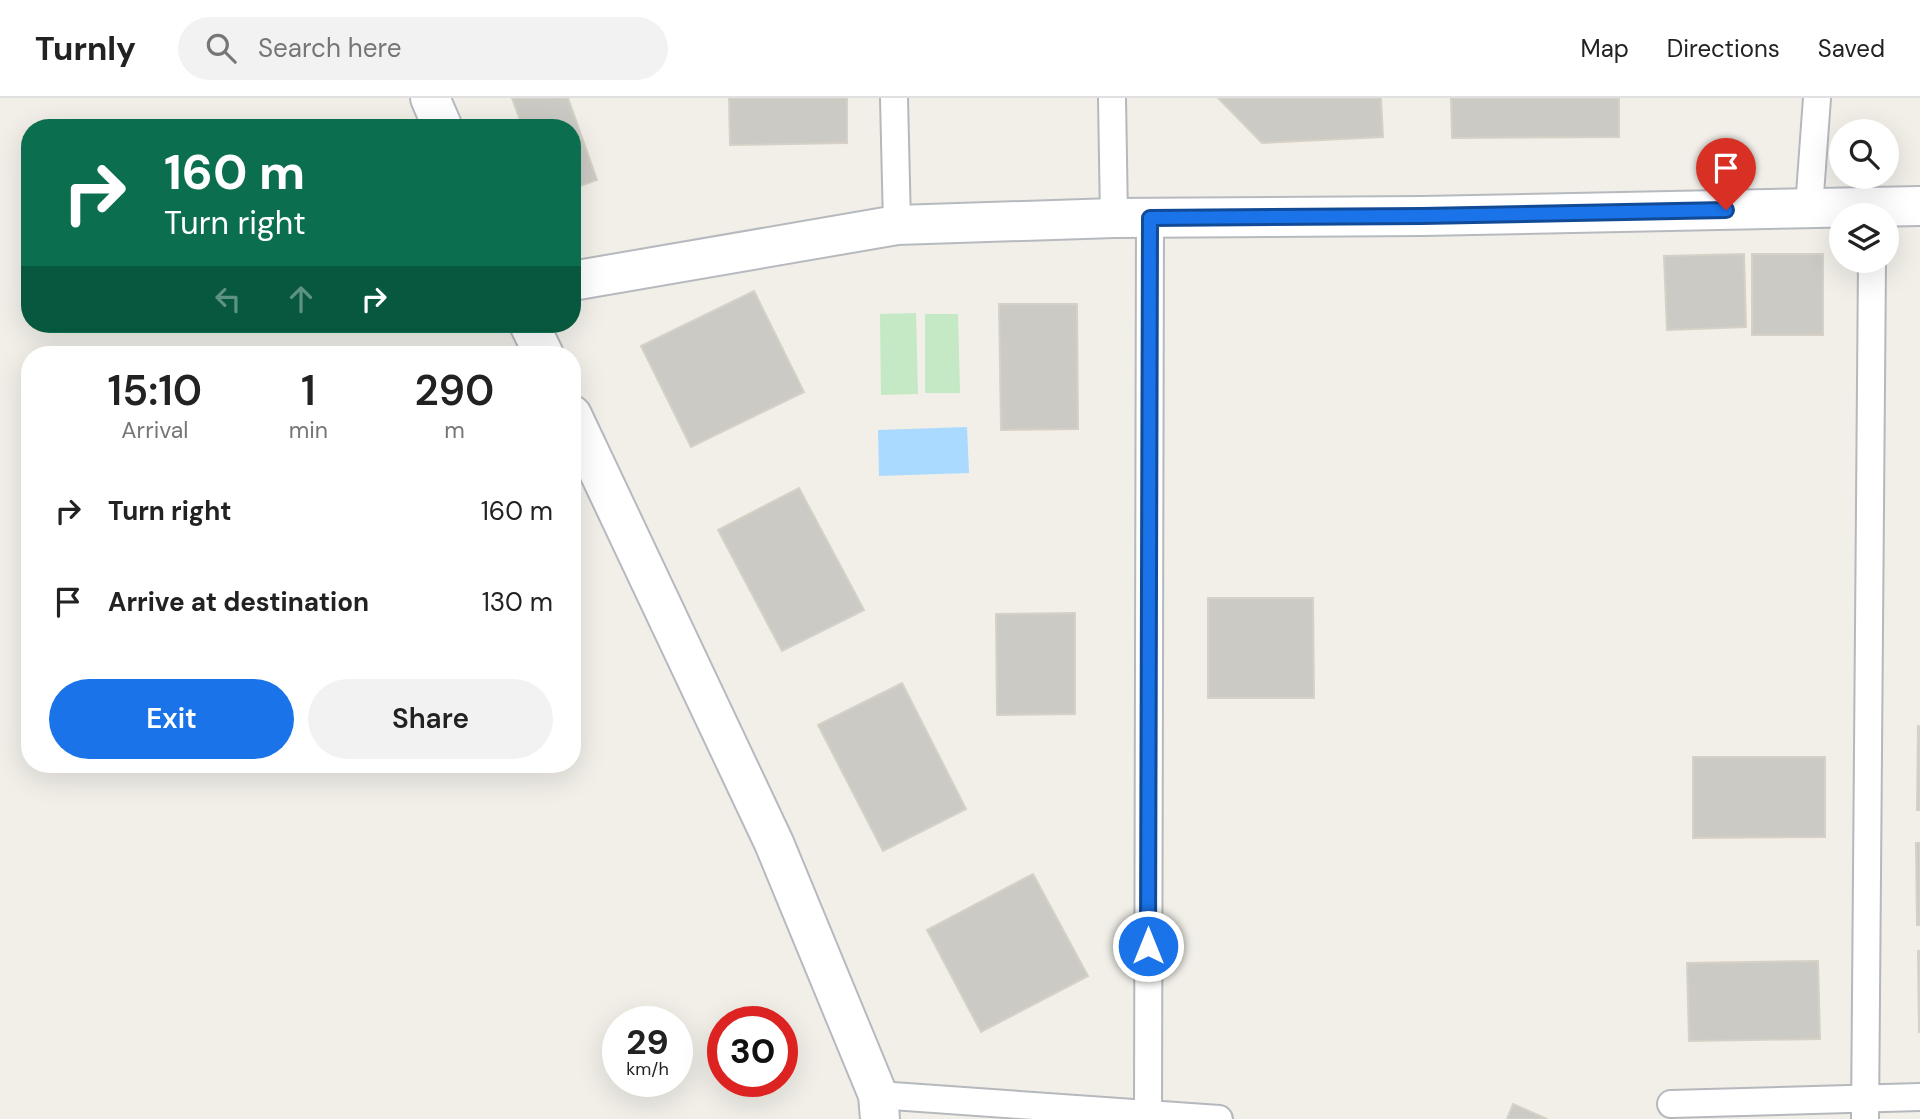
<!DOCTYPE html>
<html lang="en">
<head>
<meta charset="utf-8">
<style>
	:root { --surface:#fff; --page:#f2f2f2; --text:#222; --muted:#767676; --line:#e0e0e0; --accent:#1a73e8 }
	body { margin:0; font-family:"DM Sans",sans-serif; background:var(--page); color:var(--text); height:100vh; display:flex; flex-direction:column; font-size:26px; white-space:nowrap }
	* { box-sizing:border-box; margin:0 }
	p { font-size:23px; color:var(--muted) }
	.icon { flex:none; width:38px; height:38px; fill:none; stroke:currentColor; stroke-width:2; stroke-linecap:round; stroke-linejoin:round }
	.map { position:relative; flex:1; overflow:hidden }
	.drawer { position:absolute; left:21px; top:248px; width:560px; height:427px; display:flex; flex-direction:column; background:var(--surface); border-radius:28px; box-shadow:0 7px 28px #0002 }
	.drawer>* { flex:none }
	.top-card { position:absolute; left:21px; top:21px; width:560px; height:214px; border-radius:28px; box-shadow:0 7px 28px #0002; background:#0b6e4f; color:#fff; overflow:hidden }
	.tools { position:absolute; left:1829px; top:21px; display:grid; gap:14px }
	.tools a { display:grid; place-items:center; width:70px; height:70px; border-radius:50%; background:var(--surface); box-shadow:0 7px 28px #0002; font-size:35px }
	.speed { position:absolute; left:602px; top:908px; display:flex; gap:14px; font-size:35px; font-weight:700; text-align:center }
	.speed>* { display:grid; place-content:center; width:91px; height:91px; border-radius:50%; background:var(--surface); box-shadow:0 7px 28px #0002; line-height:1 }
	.speed small { font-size:18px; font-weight:400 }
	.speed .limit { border:10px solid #d22; background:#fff; color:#111 }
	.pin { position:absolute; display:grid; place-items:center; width:60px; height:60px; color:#fff; margin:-72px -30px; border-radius:50% 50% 50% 0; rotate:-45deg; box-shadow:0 0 7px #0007 }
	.pin .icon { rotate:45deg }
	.me { position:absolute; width:77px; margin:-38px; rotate:0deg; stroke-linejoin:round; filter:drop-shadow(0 0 5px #0008) }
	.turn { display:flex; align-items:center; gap:24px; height:147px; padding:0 28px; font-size:32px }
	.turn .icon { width:91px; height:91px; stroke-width:2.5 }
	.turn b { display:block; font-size:49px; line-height:60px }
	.lanes { display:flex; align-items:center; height:66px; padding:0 28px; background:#0003; justify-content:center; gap:35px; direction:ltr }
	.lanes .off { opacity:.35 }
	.eta { display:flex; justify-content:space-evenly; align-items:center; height:119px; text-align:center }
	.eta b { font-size:42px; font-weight:600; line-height:49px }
	.button { display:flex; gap:14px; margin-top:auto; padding:14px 28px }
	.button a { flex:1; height:80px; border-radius:42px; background:var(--accent); color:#fff; font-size:28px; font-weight:600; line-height:80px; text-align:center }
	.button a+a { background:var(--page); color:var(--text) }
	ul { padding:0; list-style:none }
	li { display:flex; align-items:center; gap:21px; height:91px; padding:0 28px }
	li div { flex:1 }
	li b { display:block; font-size:26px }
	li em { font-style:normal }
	header { display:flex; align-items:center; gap:42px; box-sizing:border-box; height:98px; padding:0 35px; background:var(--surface); border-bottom:2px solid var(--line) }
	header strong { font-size:33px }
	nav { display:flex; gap:38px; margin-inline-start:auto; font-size:24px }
	.search { width:490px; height:63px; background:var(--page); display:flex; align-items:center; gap:18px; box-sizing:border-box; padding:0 24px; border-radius:38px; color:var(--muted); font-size:26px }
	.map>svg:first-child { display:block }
</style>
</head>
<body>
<header>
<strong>Turnly</strong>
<div class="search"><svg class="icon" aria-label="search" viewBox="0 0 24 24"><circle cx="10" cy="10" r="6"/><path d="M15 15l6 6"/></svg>Search here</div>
<nav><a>Map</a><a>Directions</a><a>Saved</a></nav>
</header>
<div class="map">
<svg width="1920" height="1021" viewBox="0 0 1920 1021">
	<rect width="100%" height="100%" fill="#f1efe8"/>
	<g fill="#c5e8c5">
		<polygon points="916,215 918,296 881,297 880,216"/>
		<polygon points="925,216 958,216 960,295 925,295"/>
	</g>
	<polygon fill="#aadaff" points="967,329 969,375 879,378 878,332"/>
	<g fill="#cccac5" stroke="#d6d1c6" stroke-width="2">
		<polygon points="512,0 568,0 597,82 572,91 572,30 523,30"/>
		<polygon points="729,0 847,0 847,45 730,47"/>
		<polygon points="1218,0 1381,0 1383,39 1262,45"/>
		<polygon points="1451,0 1619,0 1619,39 1452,40"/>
		<polygon points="1744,156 1746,229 1667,232 1664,158"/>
		<rect x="1752" y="156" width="71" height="81"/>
		<polygon points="754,193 804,294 691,349 641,248"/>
		<polygon points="999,206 1077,206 1078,331 1001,332"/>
		<polygon points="799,390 864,512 782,553 718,432"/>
		<polygon points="1208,500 1313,500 1314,600 1208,600"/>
		<polygon points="1075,515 1075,616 997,617 996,516"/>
		<polygon points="902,585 966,711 883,753 818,627"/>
		<polygon points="1918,628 1920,629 1920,712 1917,712"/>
		<polygon points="1693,659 1825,659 1825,739 1693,740"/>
		<polygon points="1916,745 1920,745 1920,827 1917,827"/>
		<polygon points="1033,776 1088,878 981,934 927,832"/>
		<polygon points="1918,853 1920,853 1920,934 1919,934"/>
		<polygon points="1818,863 1820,941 1689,943 1687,865"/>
		<polygon points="1513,1006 1547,1021 1507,1021"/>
	</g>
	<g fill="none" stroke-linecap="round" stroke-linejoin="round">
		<defs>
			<g id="street">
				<polyline points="894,0 897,127"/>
				<polyline points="1112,0 1114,120"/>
				<polyline points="1809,110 1817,0"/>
				<polyline points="878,997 1219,1021"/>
				<polyline points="1671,1006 1920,999"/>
				<polyline points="1148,1016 1150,120"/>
				<polyline points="1865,1021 1872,163"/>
			</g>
			<g id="secondary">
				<polyline points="430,0 443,30"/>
				<polyline points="572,183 897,127 1114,120 1422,118 1920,108"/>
				<polyline points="529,226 544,257"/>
				<polyline points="572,317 774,745 878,997 880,1021"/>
			</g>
		</defs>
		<use href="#street" stroke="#b5b8bc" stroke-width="30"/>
		<use href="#secondary" stroke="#b6babf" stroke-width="42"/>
		<use href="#street" stroke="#fff" stroke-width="26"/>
		<use href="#secondary" stroke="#fff" stroke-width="38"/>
	</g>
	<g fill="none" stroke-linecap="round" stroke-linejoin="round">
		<defs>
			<polyline id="route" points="1148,848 1150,120 1422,118 1726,112"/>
		</defs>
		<use href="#route" stroke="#114b97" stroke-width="18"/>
		<use href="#route" stroke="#1a73e8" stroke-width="12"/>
	</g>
</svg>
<div class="tools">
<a><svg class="icon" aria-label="search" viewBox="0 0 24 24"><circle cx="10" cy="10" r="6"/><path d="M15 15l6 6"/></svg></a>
<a><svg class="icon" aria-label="layers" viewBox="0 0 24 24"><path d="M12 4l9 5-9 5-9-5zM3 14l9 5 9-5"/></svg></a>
</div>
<div class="speed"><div>29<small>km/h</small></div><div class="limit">30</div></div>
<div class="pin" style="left:1726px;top:112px;background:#d93025"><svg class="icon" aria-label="arrive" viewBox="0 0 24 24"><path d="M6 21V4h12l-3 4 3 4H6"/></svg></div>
<svg class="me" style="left:1148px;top:848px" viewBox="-20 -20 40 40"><circle r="17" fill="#1a73e8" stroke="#fff" stroke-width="3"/><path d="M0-11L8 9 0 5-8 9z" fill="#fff"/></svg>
<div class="top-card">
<div class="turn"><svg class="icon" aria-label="right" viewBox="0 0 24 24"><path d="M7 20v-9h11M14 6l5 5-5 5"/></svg><div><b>160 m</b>Turn right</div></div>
<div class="lanes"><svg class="icon off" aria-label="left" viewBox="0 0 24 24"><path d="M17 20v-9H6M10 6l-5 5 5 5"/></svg><svg class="icon off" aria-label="ahead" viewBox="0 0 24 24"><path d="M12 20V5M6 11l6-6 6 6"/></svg><svg class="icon" aria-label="right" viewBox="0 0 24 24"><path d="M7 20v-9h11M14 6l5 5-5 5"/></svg></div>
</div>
<section class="drawer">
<div class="eta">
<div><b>15:10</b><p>Arrival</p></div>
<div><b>1</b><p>min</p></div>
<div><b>290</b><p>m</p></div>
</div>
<ul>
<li><svg class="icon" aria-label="right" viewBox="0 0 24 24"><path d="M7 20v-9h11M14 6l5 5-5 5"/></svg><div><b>Turn right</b></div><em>160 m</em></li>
<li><svg class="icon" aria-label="arrive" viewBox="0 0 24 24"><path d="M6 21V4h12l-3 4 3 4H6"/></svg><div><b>Arrive at destination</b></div><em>130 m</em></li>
</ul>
<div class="button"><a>Exit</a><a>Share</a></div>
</section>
</div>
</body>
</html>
